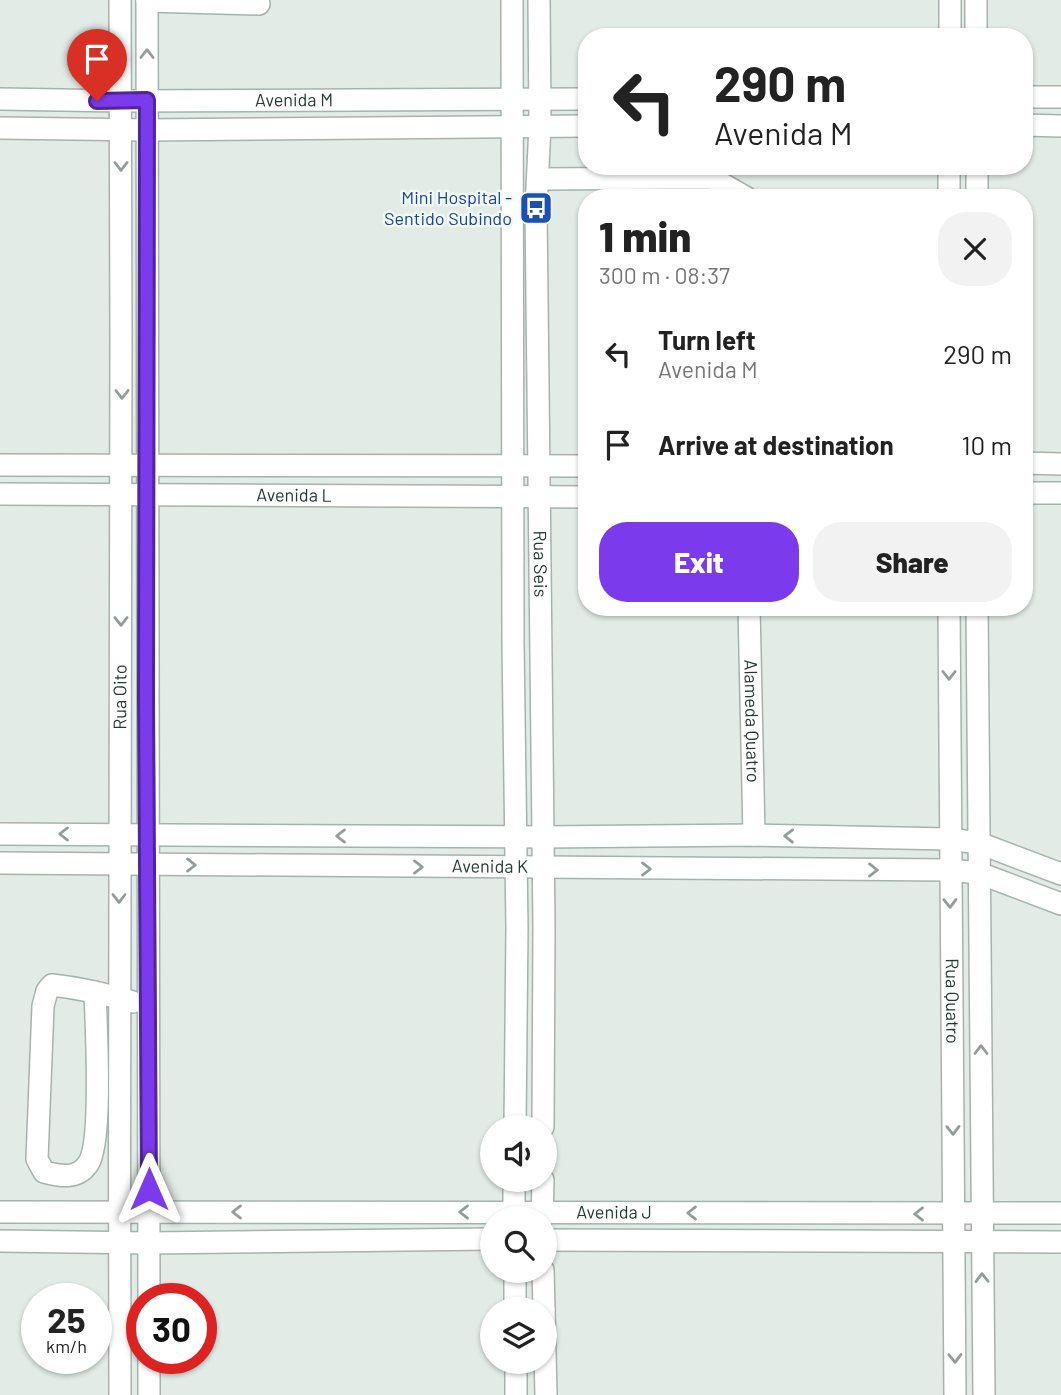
<!DOCTYPE html>
<html lang="en">
<head>
<meta charset="utf-8">
<style>
	:root { --surface:#fff; --page:#f2f2f2; --text:#222; --muted:#767676; --accent:#7c3aed }
	body { margin:0; font-family:Barlow,sans-serif; background:var(--page); color:var(--text); height:100vh; display:flex; flex-direction:column; font-size:26px; white-space:nowrap }
	* { box-sizing:border-box; margin:0 }
	p { font-size:23px; color:var(--muted) }
	.icon { flex:none; width:38px; height:38px; fill:none; stroke:currentColor; stroke-width:2; stroke-linecap:round; stroke-linejoin:round }
	.map { position:relative; flex:1; overflow:hidden }
	.sheet { position:absolute; left:578px; top:189px; width:455px; height:427px; display:flex; flex-direction:column; background:var(--surface); border-radius:28px; box-shadow:0 2px 5px #0004 }
	.sheet>* { flex:none }
	.guide { position:absolute; left:578px; top:28px; width:455px; height:147px; border-radius:28px; box-shadow:0 2px 5px #0004; background:#fff; color:var(--text); overflow:hidden }
	.buttons { position:absolute; left:480px; top:1115px; display:grid; gap:14px }
	.buttons a { display:grid; place-items:center; width:77px; height:77px; border-radius:50%; background:var(--surface); box-shadow:0 2px 5px #0004; font-size:35px }
	.speed { position:absolute; left:21px; top:1283px; display:flex; gap:14px; font-size:35px; font-weight:700; text-align:center }
	.speed>* { display:grid; place-content:center; width:91px; height:91px; border-radius:50%; background:var(--surface); box-shadow:0 2px 5px #0004; line-height:1 }
	.speed small { font-size:18px; font-weight:400 }
	.speed .limit { border:10px solid #d22; background:#fff; color:#111 }
	.pin { position:absolute; display:grid; place-items:center; width:60px; height:60px; color:#fff; margin:-72px -30px; border-radius:50% 50% 50% 0; rotate:-45deg; box-shadow:0 0 7px #0007 }
	.pin .icon { rotate:45deg }
	.me { position:absolute; width:77px; margin:-38px; rotate:0deg; stroke-linejoin:round; filter:drop-shadow(0 0 5px #0008) }
	.turn { display:flex; align-items:center; gap:24px; height:147px; padding:0 21px; font-size:32px }
	.turn .icon { width:91px; height:91px; stroke-width:2.5 }
	.turn b { display:block; font-size:49px; line-height:60px }
	.round { display:grid; place-items:center; flex:none; width:74px; height:74px; border-radius:28px; background:var(--page) }
	.head { display:flex; align-items:center; justify-content:space-between; height:119px; padding:0 21px }
	h1 { font-size:42px; font-weight:800; line-height:52px }
	.cta { display:flex; gap:14px; margin-top:auto; padding:14px 21px }
	.cta a { flex:1; height:80px; border-radius:28px; background:var(--accent); color:#fff; font-size:28px; font-weight:800; line-height:80px; text-align:center }
	.cta a+a { background:var(--page); color:var(--text) }
	ul { padding:0; list-style:none }
	li { display:flex; align-items:center; gap:21px; height:91px; padding:0 21px }
	li div { flex:1 }
	li b { display:block; font-size:26px }
	li em { font-style:normal }
	.map>svg:first-child { display:block }
</style>
</head>
<body>
<div class="map">
<svg width="1061" height="1395" viewBox="0 0 1061 1395">
	<rect width="100%" height="100%" fill="#e2ebe6"/>
	<g fill="none" stroke-linecap="round" stroke-linejoin="round">
		<defs>
			<g id="minor">
				<polyline points="147,0 149,1298"/>
				<polyline points="512,0 513,643 517,928 515,1127"/>
				<path id="s1" d="M 539,0 L 540,126 L 536,208 L 544,927 L 543,1127"/>
				<polyline points="976,0 976,37"/>
				<polyline points="147,1 259,4"/>
				<polyline points="950,37 950,0"/>
				<polyline points="1024,97 1061,97"/>
				<path id="s2" d="M 0,99 L 121,101 L 586,99"/>
				<polyline points="1024,125 1061,126"/>
				<polyline points="0,128 147,130 586,126"/>
				<polyline points="977,166 977,198"/>
				<polyline points="538,179 712,178 747,198"/>
				<polyline points="949,198 949,166"/>
				<polyline points="1024,463 1061,464"/>
				<polyline points="0,465 586,466"/>
				<polyline points="1024,493 1061,493"/>
				<path id="s3" d="M 0,494 L 586,497"/>
				<path id="s4" d="M 749,607 L 754,835"/>
				<path id="s5" d="M 949,607 L 955,1395"/>
				<polyline points="977,607 984,1395"/>
				<polyline points="0,834 543,837 754,835 949,839 979,843 1061,874"/>
				<path id="s6" d="M 0,863 L 950,870 L 979,873 L 1061,904"/>
				<path d="M 95,992 C 96,1023 103,1143 88,1164 C 77,1180 60,1176 44,1172 L 37,1159 L 43,1006 L 47,991 L 52,985 C 80,988 106,994 133,1002"/>
				<path id="s7" d="M 0,1212 L 1061,1213"/>
				<polyline points="514,1218 514,1180"/>
				<polyline points="542,1218 543,1180"/>
				<polyline points="544,1240 1061,1242"/>
				<polyline points="0,1241 149,1243 492,1239"/>
				<polyline points="515,1270 515,1309"/>
				<polyline points="543,1270 544,1309"/>
				<polyline points="544,1309 546,1395"/>
				<polyline points="149,1358 149,1395"/>
				<polyline points="516,1362 516,1395"/>
				<path id="s8" d="M 120,1395 C 118,930 123,465 120,0"/>
			</g>
		</defs>
		<use href="#minor" stroke="#a5b3ad" stroke-width="24"/>
		<use href="#minor" stroke="#fff" stroke-width="21"/>
	</g>
	<defs><path id="oneway-chevron" d="M-2-3.5L2.5 0L-2 3.5" fill="none" stroke-width="1.6" stroke-linecap="round" stroke-linejoin="round" transform="scale(1.75)"/></defs>
	<g stroke="#919d99">
		<use href="#oneway-chevron" transform="translate(147 54) rotate(-90)"/>
		<use href="#oneway-chevron" transform="translate(121 166) rotate(90)"/>
		<use href="#oneway-chevron" transform="translate(122 394) rotate(90)"/>
		<use href="#oneway-chevron" transform="translate(121 621) rotate(90)"/>
		<use href="#oneway-chevron" transform="translate(949 675) rotate(90)"/>
		<use href="#oneway-chevron" transform="translate(64 834) rotate(-180)"/>
		<use href="#oneway-chevron" transform="translate(341 836) rotate(-180)"/>
		<use href="#oneway-chevron" transform="translate(789 836) rotate(-179)"/>
		<use href="#oneway-chevron" transform="translate(191 865)"/>
		<use href="#oneway-chevron" transform="translate(418 867)"/>
		<use href="#oneway-chevron" transform="translate(646 869)"/>
		<use href="#oneway-chevron" transform="translate(873 870)"/>
		<use href="#oneway-chevron" transform="translate(119 898) rotate(90)"/>
		<use href="#oneway-chevron" transform="translate(950 903) rotate(89)"/>
		<use href="#oneway-chevron" transform="translate(981 1050) rotate(-90)"/>
		<use href="#oneway-chevron" transform="translate(953 1130) rotate(89)"/>
		<use href="#oneway-chevron" transform="translate(237 1212) rotate(180)"/>
		<use href="#oneway-chevron" transform="translate(464 1212) rotate(180)"/>
		<use href="#oneway-chevron" transform="translate(692 1213) rotate(-180)"/>
		<use href="#oneway-chevron" transform="translate(919 1214) rotate(-180)"/>
		<use href="#oneway-chevron" transform="translate(982 1278) rotate(-91)"/>
		<use href="#oneway-chevron" transform="translate(955 1358) rotate(89)"/>
	</g>
	<g fill="none" stroke-linecap="round" stroke-linejoin="round">
		<defs>
			<polyline id="route" points="97,101 147,100 146,700 149,1189"/>
		</defs>
		<use href="#route" stroke="#51269a" stroke-width="18"/>
		<use href="#route" stroke="#7c3aed" stroke-width="12"/>
	</g>
	<defs>
		<symbol id="bus-square" viewBox="-11 -11 22 22"><rect x="-9" y="-9" width="18" height="18" rx="4" fill="#1a4fb4" stroke="#f2f8f5"/><path d="M-5-6H5V4H4V6H2V4H-2V6H-4V4H-5ZM-3.5-4V0h7V-4ZM-3.5 1.2v1.5H-2V1.2ZM2 1.2v1.5H3.5V1.2Z" fill="#fff"/></symbol>
	</defs>
	<g fill-rule="evenodd">
		<use href="#bus-square" x="517" y="189" width="38" height="38"/>
	</g>
	<g text-anchor="middle" stroke-width="5" stroke-linejoin="round" paint-order="stroke">
		<g font-size="18" fill="#233b33" stroke="#f2f8f5">
			<text dy="6" stroke="none"><textPath href="#s2" startOffset="294">Avenida M</textPath></text>
			<text dy="6" stroke="none"><textPath href="#s3" startOffset="294">Avenida L</textPath></text>
			<text dy="6" stroke="none"><textPath href="#s1" startOffset="564">Rua Seis</textPath></text>
			<text dy="6" stroke="none"><textPath href="#s8" startOffset="698">Rua Oito</textPath></text>
			<text dy="6" stroke="none"><textPath href="#s4" startOffset="114">Alameda Quatro</textPath></text>
			<text dy="6" stroke="none"><textPath href="#s6" startOffset="490">Avenida K</textPath></text>
			<text dy="6" stroke="none"><textPath href="#s5" startOffset="394">Rua Quatro</textPath></text>
			<text dy="6" stroke="none"><textPath href="#s7" startOffset="614">Avenida J</textPath></text>
		</g>
		<g font-size="18" fill="#164399" stroke="#f2f8f5" text-anchor="end">
			<text x="512" y="204">Mini Hospital -<tspan x="512" dy="21">Sentido Subindo</tspan></text>
		</g>
	</g>
</svg>
<div class="buttons">
<a><svg class="icon" aria-label="sound" viewBox="0 0 24 24"><path d="M4 9h4l5-4v14l-5-4H4zM17 9q2 3 0 6"/></svg></a>
<a><svg class="icon" aria-label="search" viewBox="0 0 24 24"><circle cx="10" cy="10" r="6"/><path d="M15 15l6 6"/></svg></a>
<a><svg class="icon" aria-label="layers" viewBox="0 0 24 24"><path d="M12 4l9 5-9 5-9-5zM3 14l9 5 9-5"/></svg></a>
</div>
<div class="speed"><div>25<small>km/h</small></div><div class="limit">30</div></div>
<div class="pin" style="left:97px;top:101px;background:#d93025"><svg class="icon" aria-label="arrive" viewBox="0 0 24 24"><path d="M6 21V4h12l-3 4 3 4H6"/></svg></div>
<svg class="me" style="left:149px;top:1189px" viewBox="-20 -20 40 40"><path d="M0-17L14 15 0 8-14 15z" fill="#7c3aed" stroke="#fff" stroke-width="4"/></svg>
<div class="guide">
<div class="turn"><svg class="icon" aria-label="left" viewBox="0 0 24 24"><path d="M17 20v-9H6M10 6l-5 5 5 5"/></svg><div><b>290 m</b>Avenida M</div></div>
</div>
<section class="sheet">
<div class="head"><div><h1>1 min</h1><p>300 m · 08:37</p></div><a class="round"><svg class="icon" aria-label="close" viewBox="0 0 24 24"><path d="M6 6l12 12M18 6L6 18"/></svg></a></div>
<ul>
<li><svg class="icon" aria-label="left" viewBox="0 0 24 24"><path d="M17 20v-9H6M10 6l-5 5 5 5"/></svg><div><b>Turn left</b><p>Avenida M</p></div><em>290 m</em></li>
<li><svg class="icon" aria-label="arrive" viewBox="0 0 24 24"><path d="M6 21V4h12l-3 4 3 4H6"/></svg><div><b>Arrive at destination</b></div><em>10 m</em></li>
</ul>
<div class="cta"><a>Exit</a><a>Share</a></div>
</section>
</div>
</body>
</html>
